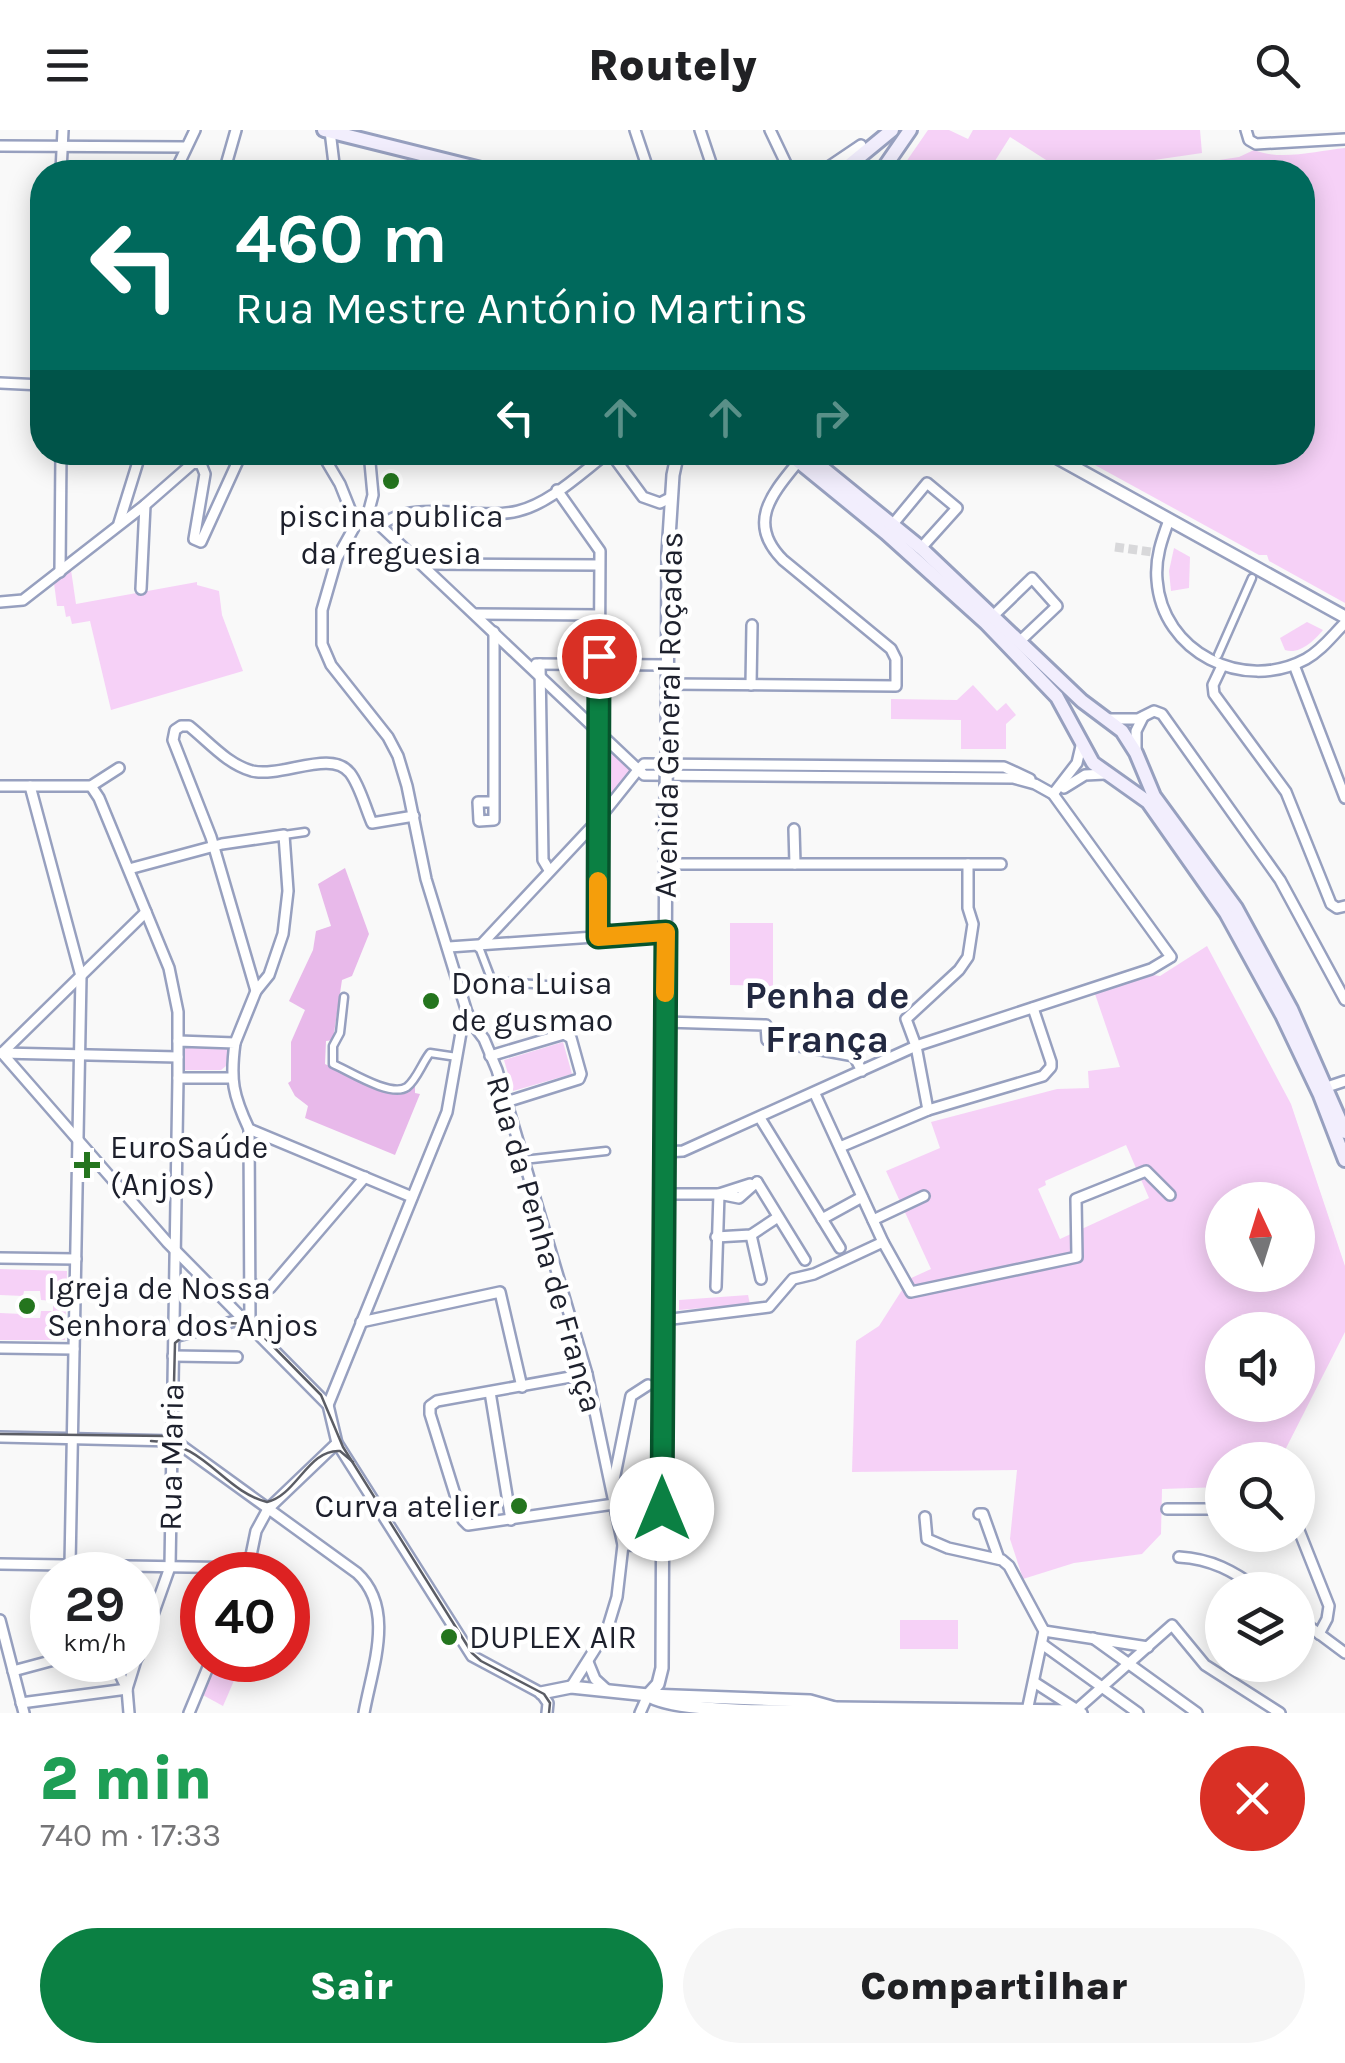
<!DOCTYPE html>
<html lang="pt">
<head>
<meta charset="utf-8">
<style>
	:root { --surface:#fff; --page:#f6f6f6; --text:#202124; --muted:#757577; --accent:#0b8043 }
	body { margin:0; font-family:Karla,sans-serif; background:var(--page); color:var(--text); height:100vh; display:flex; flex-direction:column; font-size:38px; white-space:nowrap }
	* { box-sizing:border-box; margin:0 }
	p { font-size:32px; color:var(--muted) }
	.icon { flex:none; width:55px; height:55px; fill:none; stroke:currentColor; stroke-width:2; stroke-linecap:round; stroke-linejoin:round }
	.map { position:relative; height:1583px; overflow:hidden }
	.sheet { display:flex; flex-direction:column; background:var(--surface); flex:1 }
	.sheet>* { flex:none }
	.banner { position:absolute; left:30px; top:30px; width:1285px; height:305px; border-radius:40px; box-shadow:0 5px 25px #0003; background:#00695c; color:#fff; overflow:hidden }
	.needle { width:65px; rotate:356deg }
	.controls { position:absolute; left:1205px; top:1052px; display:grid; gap:20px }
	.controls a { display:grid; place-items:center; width:110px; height:110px; border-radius:50%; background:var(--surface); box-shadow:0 5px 25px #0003; font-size:50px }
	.speed { position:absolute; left:30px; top:1422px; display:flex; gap:20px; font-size:50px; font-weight:700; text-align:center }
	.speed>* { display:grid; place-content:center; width:130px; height:130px; border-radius:50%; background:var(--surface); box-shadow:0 5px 25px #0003; line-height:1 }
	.speed small { font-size:25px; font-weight:400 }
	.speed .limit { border:15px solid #d22; background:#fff; color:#111 }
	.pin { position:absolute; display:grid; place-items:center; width:85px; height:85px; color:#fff; margin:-42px; border:5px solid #fff; border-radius:50%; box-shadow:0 2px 10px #0007 }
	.me { position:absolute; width:110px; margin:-55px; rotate:0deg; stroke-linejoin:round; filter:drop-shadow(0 0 8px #0008) }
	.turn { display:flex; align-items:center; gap:35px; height:210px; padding:0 40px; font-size:45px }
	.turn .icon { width:130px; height:130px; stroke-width:2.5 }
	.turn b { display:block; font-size:70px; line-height:85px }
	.lanes { display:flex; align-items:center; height:95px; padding:0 40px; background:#0003; justify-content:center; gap:50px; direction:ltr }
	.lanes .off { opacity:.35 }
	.round { display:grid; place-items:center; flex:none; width:105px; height:105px; border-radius:52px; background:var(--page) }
	.headline { display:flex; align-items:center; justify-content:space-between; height:170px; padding:0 40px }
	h1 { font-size:60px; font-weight:800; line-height:75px; color:#1e9e55 }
	.action { display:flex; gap:20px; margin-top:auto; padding:20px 40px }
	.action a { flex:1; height:115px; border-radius:60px; background:var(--accent); color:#fff; font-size:40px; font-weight:800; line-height:115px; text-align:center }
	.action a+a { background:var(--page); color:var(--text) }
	header { display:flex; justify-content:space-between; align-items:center; height:130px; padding:0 40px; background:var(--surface); font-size:45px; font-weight:800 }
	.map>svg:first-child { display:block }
</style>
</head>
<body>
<header><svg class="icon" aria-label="menu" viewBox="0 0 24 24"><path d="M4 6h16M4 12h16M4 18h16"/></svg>Routely<svg class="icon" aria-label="search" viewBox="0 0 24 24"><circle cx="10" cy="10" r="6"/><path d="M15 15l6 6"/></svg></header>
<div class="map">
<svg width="1345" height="1583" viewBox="0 0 1345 1583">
	<rect width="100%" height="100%" fill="#f9f9f9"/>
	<g fill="#f6d1f7" fill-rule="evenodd">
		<polygon points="928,0 949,0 968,9 973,0 1200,0 1202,23 1072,42 1057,37 1010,7 988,42 899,42"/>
		<path d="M 1345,18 L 1345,473 L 1269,431 L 1267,425 L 1259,425 L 1073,323 L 1302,322 L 1302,42 L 1140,42 L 1239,27 L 1254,20 C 1281,31 1316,21 1345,18 Z"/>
		<polygon points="1174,418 1190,427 1189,458 1171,461 1169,441"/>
		<polygon points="71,440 76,474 197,452 197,455 219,461 222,485 243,541 111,580 90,491 72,494 70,486 66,487 64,476 57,476 54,453"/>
		<path d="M 1307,492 L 1323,500 C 1314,511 1299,525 1285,520 L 1280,508 Z"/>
		<polygon points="973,555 997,581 1006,573 1016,585 1006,594 1006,619 961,619 961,590 891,589 891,569 957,570"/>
		<polygon points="606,617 609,617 632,642 609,667 603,663"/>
		<polygon points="730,793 773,793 773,856 730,855"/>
		<path d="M 1207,816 L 1291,974 L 1345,1136 L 1345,1202 L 1280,1330 L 1222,1330 L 1222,1357 L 1162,1359 L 1161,1404 L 1142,1424 L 1074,1433 L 1023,1449 L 1010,1409 L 1017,1340 L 852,1342 L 856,1211 L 879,1196 L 909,1149 L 931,1139 L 886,1041 L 940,1018 L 931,992 L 1057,959 L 1089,958 L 1088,941 L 1120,937 L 1095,864 L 1153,845 L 1160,846 ZM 1126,1015 L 1149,1068 L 1060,1109 L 1038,1059 L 1046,1055 L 1045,1051 ZM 1222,1070 L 1298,1070 L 1298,1145 L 1222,1145 ZM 1222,1200 L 1298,1200 L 1298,1275 L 1222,1275 Z"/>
		<polygon points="563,912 572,944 513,961 504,930"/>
		<polygon points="189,916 225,917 228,921 226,936 221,940 185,940 185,919"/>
		<polygon points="0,1139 67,1141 65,1210 0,1210 0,1183 23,1184 23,1188 40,1188 41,1181 53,1181 53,1171 41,1170 40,1161 24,1161 23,1166 0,1165"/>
		<polygon points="748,1165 750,1174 679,1180 679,1170"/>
		<polygon points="651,1369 650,1408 630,1407 626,1371"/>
		<rect x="900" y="1490" width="58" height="29"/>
		<polygon points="214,1530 243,1530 223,1576 201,1564"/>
	</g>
	<path fill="#e8b9ea" d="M 345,738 L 369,804 L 352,846 L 342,850 L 333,910 L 326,911 L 325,934 C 350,945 392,976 415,955 L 415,963 L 420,964 L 395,1025 L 305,988 L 308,976 L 295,966 L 288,953 L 291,951 L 291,912 L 305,880 L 289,871 L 313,820 L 316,801 L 331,796 L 318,754 Z"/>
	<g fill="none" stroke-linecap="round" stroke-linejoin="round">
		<polyline stroke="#d8d8da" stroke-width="9" stroke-dasharray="9 4.5" stroke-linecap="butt" points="1115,417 1159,423"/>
		<defs>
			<g id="pedestrian">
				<polyline points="1218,525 1252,448"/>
				<polyline points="284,705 305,702"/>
				<polyline points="479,817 492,851 547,855"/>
				<path d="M 344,867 L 340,903 L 333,916 L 333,934 C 349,941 391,968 407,957 C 417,949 422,933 430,923 L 457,927"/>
				<polyline points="523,1030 606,1021"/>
			</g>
			<g id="minor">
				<polyline points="635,0 649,42"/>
				<polyline points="700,0 714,42"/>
				<polyline points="770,0 790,42"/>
				<polyline points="1246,0 1249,10 1256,14 1345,9"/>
				<polyline points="330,1 335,42"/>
				<polyline points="0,16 186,17"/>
				<polyline points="61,42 63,0"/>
				<polyline points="175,42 195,0"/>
				<polyline points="224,42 236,0"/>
				<polyline points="821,42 861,15"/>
				<polyline points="0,253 42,255"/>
				<polyline points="321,322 340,354 356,394"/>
				<polyline points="610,322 643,367 660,373 672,367"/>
				<polyline points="557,360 600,421 598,807"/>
				<polyline points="368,384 644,645 1013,648 1035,654 1053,664 1171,827 1151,839 916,916 683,1021 665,1022"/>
				<polyline points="368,384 356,394 337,428 322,480 322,514 331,535 388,607 398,626 407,656 426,749 469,889 484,909 497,940 587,1244 623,1415 617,1467 607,1500 571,1557"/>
				<polyline points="368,384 373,365 369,322"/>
				<path d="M 1169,390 C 1162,409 1155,428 1157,450 C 1162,522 1243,563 1306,529 C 1322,520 1332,506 1345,493"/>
				<polyline points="119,393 141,322"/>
				<polyline points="893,394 927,353 957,378 921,418"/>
				<path d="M 381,396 C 409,368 480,391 518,381 C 551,373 582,342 609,322"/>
				<polyline points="422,434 599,435"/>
				<polyline points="60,442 61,322"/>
				<polyline points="141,459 145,375"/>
				<polyline points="0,472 23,470 145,375 193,333 201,334 205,344 194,409 201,412 242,322"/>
				<polyline points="475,484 599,485"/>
				<polyline points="994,485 1032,448 1057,476 1019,512"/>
				<polyline points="536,534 667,535"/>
				<polyline points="540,534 543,730 549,740"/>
				<polyline points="1294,535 1345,668"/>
				<polyline points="1222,536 1213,555 1214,564 1286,662 1331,774 1337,778 1345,776"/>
				<path d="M 667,554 L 896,556 L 896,529 L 891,519 L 783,430 C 746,393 772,364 798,332"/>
				<polyline points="751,555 752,495"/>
				<polyline points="1108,589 1138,589 1154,581 1162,584 1280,750 1345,870"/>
				<polyline points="1136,620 1136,601 1143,587"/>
				<polyline points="638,640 644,634 1004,637 1030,649"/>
				<polyline points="0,656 91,656 119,638"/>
				<polyline points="30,656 81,846 70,1435"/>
				<polyline points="91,656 99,668 169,838 178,882 178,911"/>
				<polyline points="1064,658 1085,645 1105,644"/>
				<polyline points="1053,664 1077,633 1081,616"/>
				<polyline points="494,672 478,672 479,691 494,690 494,502"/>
				<polyline points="794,699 795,734"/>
				<polyline points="666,734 1001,734"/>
				<polyline points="129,739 222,714 284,705 288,761 283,804 269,845 256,861 235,913"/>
				<polyline points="449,817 666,802"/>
				<polyline points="479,817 598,690 638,640"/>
				<path d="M 256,861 L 211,707 L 173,610 L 175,600 L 181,596 L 189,596 C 209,612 227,634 252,641 C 282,648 331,619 350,643 C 360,656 365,677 372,693 L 414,686"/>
				<polyline points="665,892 766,895 767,910"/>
				<polyline points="794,915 854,926 862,941"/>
				<polyline points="1,923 178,927"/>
				<polyline points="2,923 167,1112 328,1275"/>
				<polyline points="2,923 146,782"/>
				<polyline points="490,926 564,904 571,908 581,944 579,949 506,972"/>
				<path d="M 230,948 L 178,948 L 178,911 L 235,913 C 230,950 233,965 249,999 L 412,1067"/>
				<polyline points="1327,957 1345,951"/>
				<polyline points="815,964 883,1112 911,1162 1077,1127 1076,1069 1146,1041 1170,1065"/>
				<polyline points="928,980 916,916 906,889 959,840 968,827 973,794 968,778 968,734"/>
				<polyline points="760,988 840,1118"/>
				<polyline points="249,999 250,1195"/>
				<polyline points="840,1017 928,980 1043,946 1051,937 1051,932 1033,878"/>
				<polyline points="757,1052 805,1130"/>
				<polyline points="664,1064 719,1064 750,1054"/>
				<polyline points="822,1089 862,1067"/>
				<polyline points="873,1090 924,1066"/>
				<polyline points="751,1105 761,1149"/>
				<polyline points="716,1107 751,1105 778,1087"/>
				<polyline points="0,1128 76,1129"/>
				<polyline points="249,1152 263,1160 270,1158 365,1047"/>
				<polyline points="716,1157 719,1064 739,1068 757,1052"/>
				<polyline points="664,1190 769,1177 793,1149 814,1144 883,1112"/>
				<polyline points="361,1192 500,1162 522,1257"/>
				<polyline points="174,1207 243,1189"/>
				<polyline points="0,1218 74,1219"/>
				<polyline points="173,1226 237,1227"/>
				<polyline points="587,1244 437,1271 430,1276 430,1284 463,1390 468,1395 614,1374"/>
				<polyline points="490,1262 511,1390"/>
				<polyline points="328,1275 447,982 462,897 468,884"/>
				<polyline points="328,1275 337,1313 472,1526 541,1563 548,1573 547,1583"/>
				<path d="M 0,1307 L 175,1311 L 357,1443 C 396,1479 372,1538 364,1583"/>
				<polyline points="613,1355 631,1266 648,1255"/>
				<polyline points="1167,1379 1222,1379"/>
				<polyline points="979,1384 983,1384 999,1429"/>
				<polyline points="925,1387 927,1409 948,1418 1002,1430 1009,1436 1044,1501 1027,1581"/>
				<polyline points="1298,1398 1329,1476 1327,1489 1319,1504"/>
				<polyline points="623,1415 662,1416"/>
				<path d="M 1179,1427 C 1212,1429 1233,1441 1260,1460"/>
				<polyline points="0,1434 251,1438"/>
				<polyline points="247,1445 256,1401 268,1379 337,1313"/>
				<polyline points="1298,1488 1345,1523"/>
				<polyline points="0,1490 24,1583"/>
				<polyline points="1044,1501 1148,1517"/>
				<polyline points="1093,1508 1197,1583"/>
				<polyline points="1042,1514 1138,1583"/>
				<polyline points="138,1527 170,1437 178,948"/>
				<polyline points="113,1530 127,1559"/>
				<polyline points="588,1532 595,1549 607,1560"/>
				<polyline points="13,1541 54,1530"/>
				<polyline points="1034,1552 1082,1583"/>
				<polyline points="21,1573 127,1559"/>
				<polyline points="1075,1581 1172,1495 1205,1535 1280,1583"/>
				<polyline points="129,1583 127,1559 136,1530"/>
				<polyline points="189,1583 211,1530"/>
				<polyline points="640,1583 648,1565"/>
			</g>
			<g id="tertiary">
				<polyline points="1047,322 1345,487"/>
				<polyline points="667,624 668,423 673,345 678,322"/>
				<polyline points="541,1563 571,1557 648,1565 810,1571 835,1578"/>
				<polyline points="648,1565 658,1554 662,1538 666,656"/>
				<path d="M 648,1565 C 672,1583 803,1583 835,1578 L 1075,1581"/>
			</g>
			<g id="secondary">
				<polyline points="324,0 493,42"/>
				<polyline points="841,42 892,0"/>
				<polyline points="881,42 910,0"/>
				<polyline points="787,322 886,403 986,493 1057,567 1093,633 1148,672 1226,783 1282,885 1320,965 1345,1030"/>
				<polyline points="803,322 921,418 1082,571 1122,601 1136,623 1154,666 1236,778 1291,879 1345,1002"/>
			</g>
		</defs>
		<use href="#pedestrian" stroke="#97a0bf" stroke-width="11"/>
		<use href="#minor" stroke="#97a0bf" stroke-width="14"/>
		<use href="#tertiary" stroke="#97a0bf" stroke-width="16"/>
		<use href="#secondary" stroke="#97a0bf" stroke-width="18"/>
		<use href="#pedestrian" stroke="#fff" stroke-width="6"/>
		<use href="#minor" stroke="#fff" stroke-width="9"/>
		<use href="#tertiary" stroke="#fff" stroke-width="11"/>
		<use href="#secondary" stroke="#f2eefd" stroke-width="12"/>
		<g stroke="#5b5d65" stroke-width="2.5">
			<polyline points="0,1304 166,1306 173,1294 175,1213 186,1204 229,1193 246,1194 259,1202 321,1265 343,1317 472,1523 481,1531 544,1564 550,1573 549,1583"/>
			<path d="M 151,1311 C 205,1312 223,1361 267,1372 C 297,1365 308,1319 340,1321 L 353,1332"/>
		</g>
		<defs>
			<polyline id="tertiary-bridge" points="666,656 667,624"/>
		</defs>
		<use href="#tertiary-bridge" stroke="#97a0bf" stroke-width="16" stroke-linecap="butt"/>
		<use href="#tertiary-bridge" stroke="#fff" stroke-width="11"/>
	</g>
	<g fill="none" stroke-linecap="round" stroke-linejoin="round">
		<defs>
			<polyline id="route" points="599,526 598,807 666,802 662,1379"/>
		</defs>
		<use href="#route" stroke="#07532c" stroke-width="25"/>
		<use href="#route" stroke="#0b8043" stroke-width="18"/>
		<polyline stroke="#f59e0b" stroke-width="18" points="598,751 598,807 666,802 665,863"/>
	</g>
	<g fill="#24751e" stroke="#fff" stroke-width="4">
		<circle cx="391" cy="351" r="10"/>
		<circle cx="431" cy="871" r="10"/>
		<path d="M82 1020h10v10h10v10h-10v10h-10v-10h-10v-10h10z"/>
		<circle cx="27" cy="1176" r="10"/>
		<circle cx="519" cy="1376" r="10"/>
		<circle cx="449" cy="1507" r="10"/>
	</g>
	<g text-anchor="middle" stroke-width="9" stroke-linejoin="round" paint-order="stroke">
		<g font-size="32" fill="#1d202c" stroke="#fff" text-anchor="start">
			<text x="391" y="397" text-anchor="middle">piscina publica<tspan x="391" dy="37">da freguesia</tspan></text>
			<text x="451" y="864">Dona Luisa<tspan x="451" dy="37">de gusmao</tspan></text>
			<text x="110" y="1028">EuroSaúde<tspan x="110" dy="37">(Anjos)</tspan></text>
			<text x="47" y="1169">Igreja de Nossa<tspan x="47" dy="37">Senhora dos Anjos</tspan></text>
			<text x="499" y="1387" text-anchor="end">Curva atelier</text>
			<text x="469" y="1518">DUPLEX AIR</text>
		</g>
		<g font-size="32" fill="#1d202c" stroke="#fff">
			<text transform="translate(668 585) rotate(-89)" y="11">Avenida General Roçadas</text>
			<text transform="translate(545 1114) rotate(74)" y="11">Rua da Penha de França</text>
			<text transform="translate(171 1327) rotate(-89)" y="11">Rua Maria</text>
		</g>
		<g font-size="38" font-weight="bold" fill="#232941" stroke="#fff">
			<text x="827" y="878">Penha de<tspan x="827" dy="44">França</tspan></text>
		</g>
	</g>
</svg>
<div class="controls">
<a><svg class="needle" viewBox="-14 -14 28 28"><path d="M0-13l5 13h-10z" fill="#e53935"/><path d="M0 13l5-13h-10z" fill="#757577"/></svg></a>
<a><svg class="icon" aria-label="sound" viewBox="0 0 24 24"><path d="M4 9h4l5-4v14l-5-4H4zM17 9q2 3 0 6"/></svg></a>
<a><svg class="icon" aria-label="search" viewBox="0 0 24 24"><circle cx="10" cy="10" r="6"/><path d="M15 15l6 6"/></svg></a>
<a><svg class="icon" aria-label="layers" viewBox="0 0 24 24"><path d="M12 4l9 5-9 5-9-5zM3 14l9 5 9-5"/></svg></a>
</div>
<div class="speed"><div>29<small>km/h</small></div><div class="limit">40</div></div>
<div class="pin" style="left:599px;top:526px;background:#d93025"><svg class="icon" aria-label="arrive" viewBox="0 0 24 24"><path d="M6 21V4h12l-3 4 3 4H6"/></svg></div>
<svg class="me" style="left:662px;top:1379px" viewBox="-20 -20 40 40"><circle r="19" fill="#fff"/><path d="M0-13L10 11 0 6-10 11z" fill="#0b8043"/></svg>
<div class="banner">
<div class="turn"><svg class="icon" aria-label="left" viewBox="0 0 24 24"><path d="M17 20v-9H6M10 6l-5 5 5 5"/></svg><div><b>460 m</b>Rua Mestre António Martins</div></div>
<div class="lanes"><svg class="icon" aria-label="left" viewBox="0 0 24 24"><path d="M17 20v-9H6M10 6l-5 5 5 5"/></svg><svg class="icon off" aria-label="ahead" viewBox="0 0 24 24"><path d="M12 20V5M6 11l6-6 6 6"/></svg><svg class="icon off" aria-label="ahead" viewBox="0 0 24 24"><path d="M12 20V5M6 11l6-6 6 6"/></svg><svg class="icon off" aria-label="right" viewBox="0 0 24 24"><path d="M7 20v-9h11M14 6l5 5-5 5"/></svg></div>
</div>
</div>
<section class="sheet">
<div class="headline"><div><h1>2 min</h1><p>740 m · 17:33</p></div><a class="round" style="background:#d93025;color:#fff"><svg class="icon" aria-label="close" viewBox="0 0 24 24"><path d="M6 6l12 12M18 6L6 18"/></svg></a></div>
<div class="action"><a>Sair</a><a>Compartilhar</a></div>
</section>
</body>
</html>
